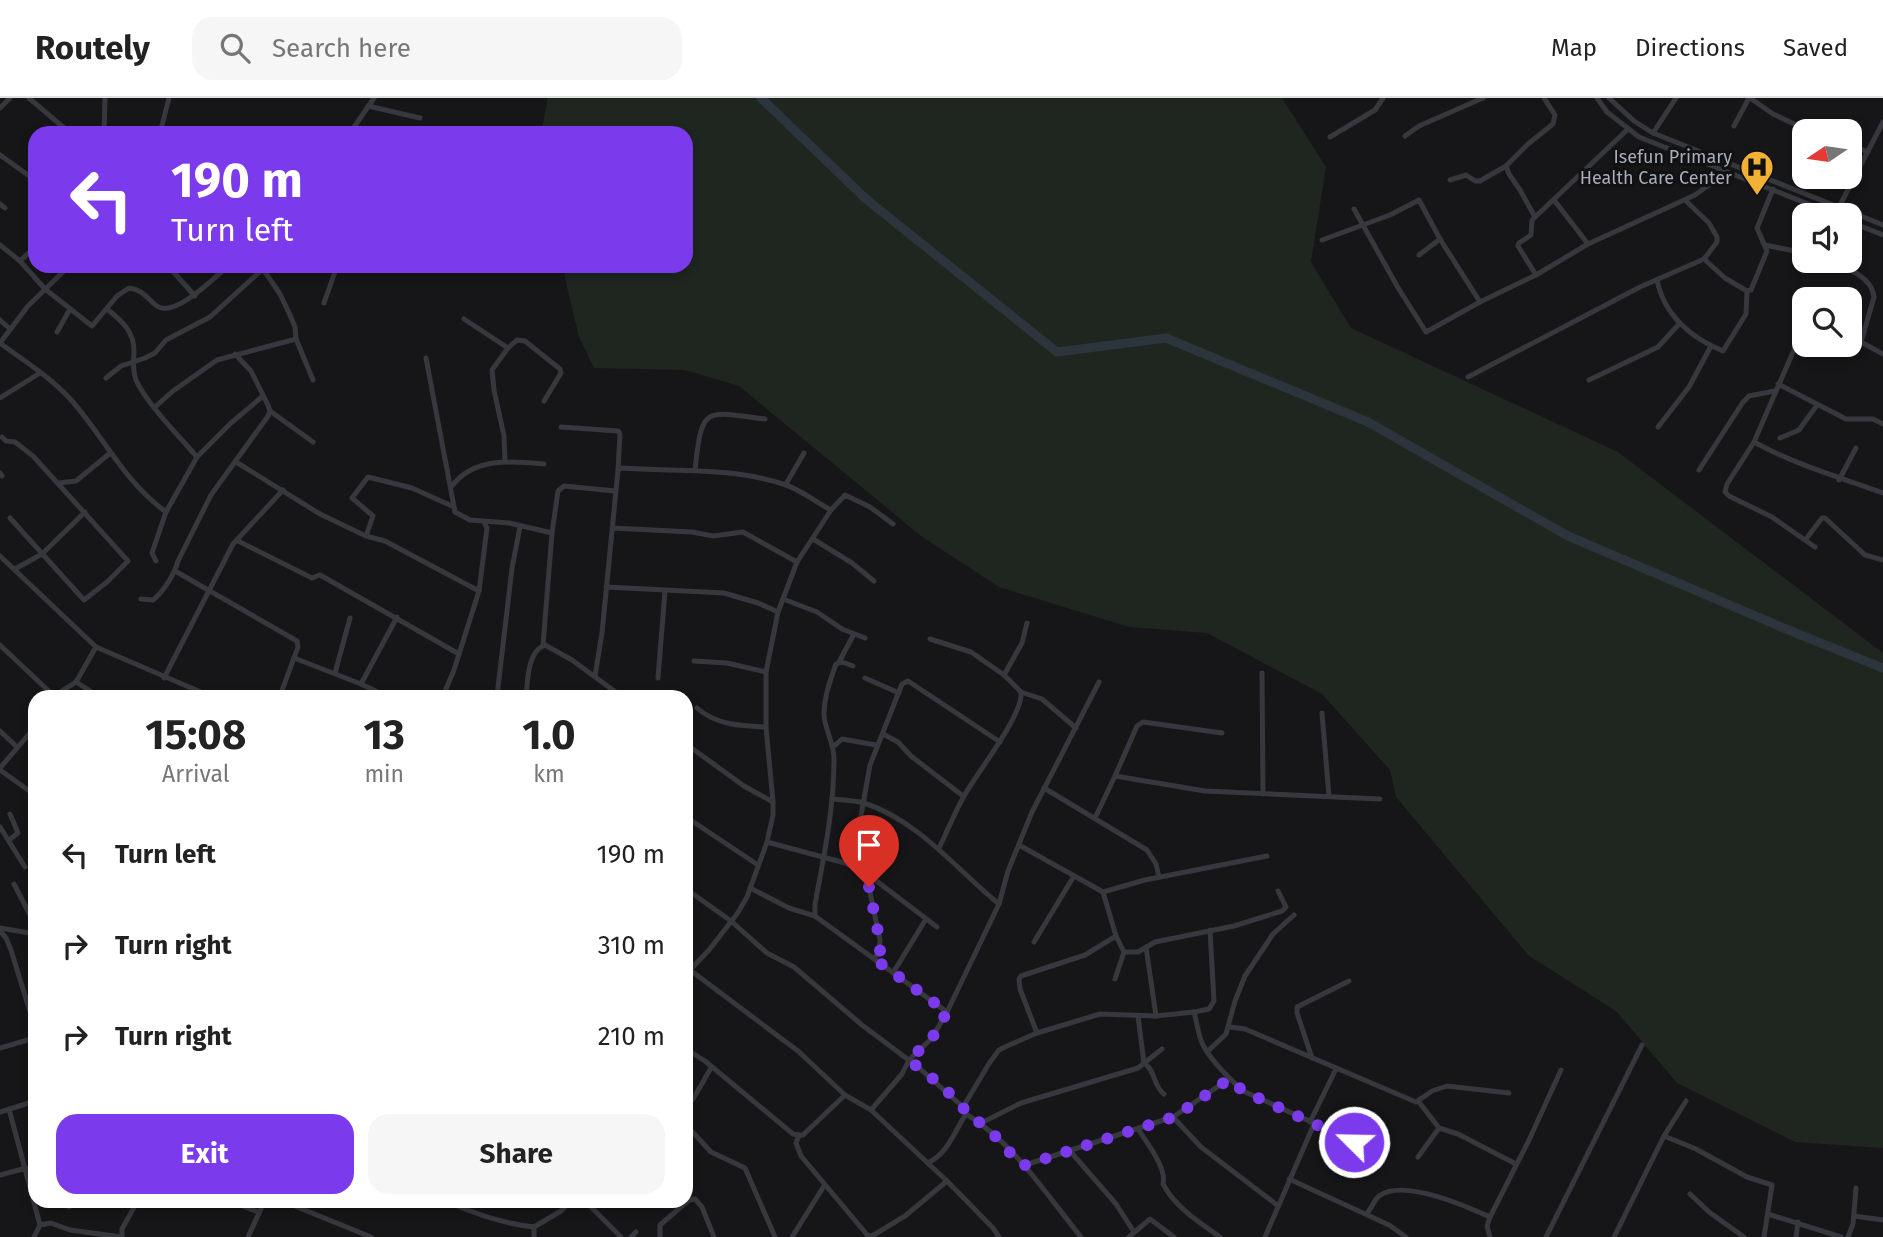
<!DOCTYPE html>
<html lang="en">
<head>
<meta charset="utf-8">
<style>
	:root { --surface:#fff; --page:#f6f6f6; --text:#222; --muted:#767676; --line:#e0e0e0; --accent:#7c3aed }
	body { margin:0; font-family:"Fira Sans",sans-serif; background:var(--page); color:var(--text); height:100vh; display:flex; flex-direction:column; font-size:26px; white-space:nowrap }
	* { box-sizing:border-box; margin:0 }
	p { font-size:23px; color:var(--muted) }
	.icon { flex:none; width:38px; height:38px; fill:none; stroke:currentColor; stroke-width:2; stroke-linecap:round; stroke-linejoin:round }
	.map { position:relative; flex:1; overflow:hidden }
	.side { position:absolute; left:28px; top:592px; width:665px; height:518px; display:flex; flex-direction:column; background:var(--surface); border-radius:21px; box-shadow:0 4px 10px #0003 }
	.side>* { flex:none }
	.banner { position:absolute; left:28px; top:28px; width:665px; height:147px; border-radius:21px; box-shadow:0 4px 10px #0003; background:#7c3aed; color:#fff; overflow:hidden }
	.needle { width:46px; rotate:257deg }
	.fabs { position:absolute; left:1792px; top:21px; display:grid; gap:14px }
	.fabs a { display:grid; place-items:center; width:70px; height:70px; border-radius:14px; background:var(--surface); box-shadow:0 4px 10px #0003; font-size:35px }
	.pin { position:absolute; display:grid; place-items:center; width:60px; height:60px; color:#fff; margin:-72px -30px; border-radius:50% 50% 50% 0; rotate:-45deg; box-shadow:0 0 7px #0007 }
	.pin .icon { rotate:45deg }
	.me { position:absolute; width:77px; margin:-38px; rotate:293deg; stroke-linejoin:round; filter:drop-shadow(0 0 5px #0008) }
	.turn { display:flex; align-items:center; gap:24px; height:147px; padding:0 28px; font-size:32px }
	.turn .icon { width:91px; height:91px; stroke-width:2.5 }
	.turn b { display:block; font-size:49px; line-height:60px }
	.eta { display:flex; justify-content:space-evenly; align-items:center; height:119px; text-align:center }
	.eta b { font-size:42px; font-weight:700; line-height:49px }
	.cta { display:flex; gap:14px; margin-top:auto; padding:14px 28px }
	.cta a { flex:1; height:80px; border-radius:21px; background:var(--accent); color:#fff; font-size:28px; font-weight:700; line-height:80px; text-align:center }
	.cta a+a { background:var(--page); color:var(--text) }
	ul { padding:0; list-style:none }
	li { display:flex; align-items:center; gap:21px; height:91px; padding:0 28px }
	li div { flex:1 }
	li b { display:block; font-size:26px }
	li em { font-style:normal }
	header { display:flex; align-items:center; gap:42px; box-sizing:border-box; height:98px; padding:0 35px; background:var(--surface); border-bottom:2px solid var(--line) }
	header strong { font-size:33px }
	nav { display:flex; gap:38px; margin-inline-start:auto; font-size:24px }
	.search { width:490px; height:63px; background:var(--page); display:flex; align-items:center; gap:18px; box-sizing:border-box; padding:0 24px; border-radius:21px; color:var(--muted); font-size:26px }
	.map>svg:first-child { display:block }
</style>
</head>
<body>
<header>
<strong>Routely</strong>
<div class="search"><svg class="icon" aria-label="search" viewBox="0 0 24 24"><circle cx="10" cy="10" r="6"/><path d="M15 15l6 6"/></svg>Search here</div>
<nav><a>Map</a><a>Directions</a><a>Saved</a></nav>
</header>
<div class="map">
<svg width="1883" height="1139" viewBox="0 0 1883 1139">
	<rect width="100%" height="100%" fill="#161618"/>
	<polygon fill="#1e261f" points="548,0 1282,0 1326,69 1311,164 1351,230 1618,354 1883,555 1883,1050 1795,1044 1677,985 1617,914 1528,857 1396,699 1390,672 1322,596 1207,535 1129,529 999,489 921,438 739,288 685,272 594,270 579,239 562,168 686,168 686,35 541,35"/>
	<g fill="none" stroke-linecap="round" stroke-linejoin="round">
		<polyline stroke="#2c353c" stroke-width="9" points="761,0 866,101 1057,254 1166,240 1368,324 1568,438 1786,531 1883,570"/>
		<g stroke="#37383d" stroke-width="5">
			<polyline points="29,0 70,35"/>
			<polyline points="1597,0 1607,14 1639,39 1836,117"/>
			<polyline points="1609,0 1634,23 1653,35 1883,127"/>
			<polyline points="1750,0 1773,16 1809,33"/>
			<polyline points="368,8 420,20"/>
			<polyline points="0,10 10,0"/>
			<polyline points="1734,28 1749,0"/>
			<polyline points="280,32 283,35"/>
			<polyline points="104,35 105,0"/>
			<polyline points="160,35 169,0"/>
			<polyline points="350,35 374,0"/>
			<polyline points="1653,35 1676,0"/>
			<polyline points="1405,38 1419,28 1483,0"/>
			<polyline points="1330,39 1375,12 1383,0"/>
			<polyline points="1850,47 1868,54"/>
			<polyline points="0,57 35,82"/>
			<polyline points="1506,68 1509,76 1520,92 1535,119"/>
			<polyline points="1450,82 1466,77 1475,83 1480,83 1506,68 1528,46 1553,26 1555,17 1544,0"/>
			<polyline points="1554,102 1588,146"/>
			<polyline points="0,106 5,110"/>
			<polyline points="1839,109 1883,24"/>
			<polyline points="1354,111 1397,188 1426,234 1480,204 1536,177 1588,146 1695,97 1727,74"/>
			<polyline points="1850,124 1883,137"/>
			<polyline points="1322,142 1390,117 1419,102 1440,141 1480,204"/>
			<path d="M 0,147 L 20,163 L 45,191 L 92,228 L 117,198 L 129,190 C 144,192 146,200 157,208 C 174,221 215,179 228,168"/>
			<polyline points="1765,147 1804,155"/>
			<polyline points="1799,153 1804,143"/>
			<polyline points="1419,157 1440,141"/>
			<polyline points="1704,161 1725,180 1747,193 1751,192 1767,153 1757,130 1773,91"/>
			<polyline points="20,163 35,149"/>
			<path d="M 1827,163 C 1845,169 1872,178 1874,199 L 1861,244"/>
			<polyline points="168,168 195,198"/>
			<polyline points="263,171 280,196 290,217 295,229 296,241 313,282"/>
			<polyline points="1536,177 1518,148 1519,145 1531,137 1532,122 1627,32"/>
			<path d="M 1657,182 C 1664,217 1691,240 1723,253 L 1746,216 L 1747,193"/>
			<polyline points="324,205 337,168"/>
			<path d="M 107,211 C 122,223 135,234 134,255 C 133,264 133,273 136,282 C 146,305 180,339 197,359"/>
			<polyline points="464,221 508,250"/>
			<polyline points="0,222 10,231"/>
			<polyline points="57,234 70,211"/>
			<polyline points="1804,235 1800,238 1754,344 1727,386 1725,394 1729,398 1772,419 1815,449"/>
			<polyline points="1850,244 1861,244 1883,256"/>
			<path d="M 0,245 C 24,263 52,280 72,303 C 106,342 123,382 166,414"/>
			<polyline points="0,245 28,208 69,168"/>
			<polyline points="426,260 455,414 470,422 509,425 552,435"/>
			<polyline points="1468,279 1640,189 1704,161 1717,144 1717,139 1709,125 1685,102"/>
			<polyline points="106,280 121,268 145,260 155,255 166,242 210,219 266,168"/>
			<polyline points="1589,282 1658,249 1679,226"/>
			<polyline points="1778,286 1846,321 1873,321 1883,326"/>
			<polyline points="0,300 40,275"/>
			<polyline points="155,309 173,293 217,262 296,241"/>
			<polyline points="270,313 313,344"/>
			<polyline points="561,329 618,333 620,336 618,372"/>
			<polyline points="1658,329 1689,289 1711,248"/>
			<polyline points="2,339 6,343 15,344 33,358 128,463 107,484 84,502 10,420"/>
			<polyline points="1780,340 1799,332 1817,307"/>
			<path d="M 1754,344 C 1796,367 1839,379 1883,395"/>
			<polyline points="505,363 504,338 494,292 492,272 508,250 517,242 525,243 560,271 561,275 544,303"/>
			<polyline points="236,364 320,416 366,438 385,443 479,493"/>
			<path d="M 695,372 C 702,307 704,313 765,321"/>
			<polyline points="1699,372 1743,304 1749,298 1775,293"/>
			<polyline points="0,375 2,378"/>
			<polyline points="1839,382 1856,350"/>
			<polyline points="59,385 76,383 109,356"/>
			<polyline points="786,386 804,355"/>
			<path d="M 452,388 C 474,359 512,363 544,366"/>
			<polyline points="612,430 692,434 713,438 743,434 797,464"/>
			<polyline points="366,438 373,418 352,400 368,379 412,390 452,408"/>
			<polyline points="813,441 852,465 874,483"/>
			<polyline points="1806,441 1822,420 1825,420 1865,457 1883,462"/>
			<polyline points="238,443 312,480 320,477 459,556"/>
			<polyline points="0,458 96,549 210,598"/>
			<polyline points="156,463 152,455 166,414 197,359 231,325 263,298"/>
			<polyline points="15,471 42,456 85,414"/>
			<polyline points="175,473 297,543 298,549 280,598"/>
			<polyline points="606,489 724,495 758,505 778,514"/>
			<path d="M 141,501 L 153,502 C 164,493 174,477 178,463 L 211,397 L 268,318 L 270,313 L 268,307 L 251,273 L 235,256"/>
			<polyline points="783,501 817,514 842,531 865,540"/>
			<polyline points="930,541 971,554 1004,577 1021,594 1042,601 1076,630"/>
			<polyline points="0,547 54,598"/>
			<polyline points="543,547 552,435 558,393 564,388 615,393"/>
			<polyline points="294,560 361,586 386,598"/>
			<polyline points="694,563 727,565 766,574"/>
			<polyline points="839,564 854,536"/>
			<path d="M 853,568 L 842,564 L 836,566 C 830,583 821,607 825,624 C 828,637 834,648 834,661 C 834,711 824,758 815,806 L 815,818 L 947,914"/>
			<polyline points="335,575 350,520"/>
			<polyline points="1262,575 1263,696"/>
			<polyline points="1004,577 1022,545 1027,525"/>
			<path d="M 595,578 L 602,535 L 618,372 L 622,370 C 675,374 731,369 783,386 C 800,391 815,404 831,412"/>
			<polyline points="164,580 233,446 283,392"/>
			<polyline points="658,580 665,493"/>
			<polyline points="865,580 899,595"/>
			<polyline points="76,584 98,598"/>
			<polyline points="361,586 397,519"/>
			<polyline points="54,598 76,584 96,549"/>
			<polyline points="443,598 454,572 479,493 487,430 484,424"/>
			<polyline points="497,598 512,470 520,429"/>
			<path d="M 526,598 C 528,582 527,554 545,547 L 572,562 L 621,598"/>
			<path d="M 697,610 C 716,627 741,628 766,629"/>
			<polyline points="1322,615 1329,698"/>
			<polyline points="0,633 17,649"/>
			<polyline points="883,636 898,644 911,658 963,698"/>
			<polyline points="686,646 744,688 773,704"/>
			<polyline points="833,649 842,641 876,647"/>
			<polyline points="0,670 35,629"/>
			<polyline points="0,672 35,697"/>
			<polyline points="1115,678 1137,628 1143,624 1222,635"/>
			<polyline points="1044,690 1147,752 1156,766 1159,779"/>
			<path d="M 832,701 C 842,702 854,702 864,705 C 919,723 956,771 999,806"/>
			<polyline points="686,719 758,767"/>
			<polyline points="1095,720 1115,678 1205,693 1380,701"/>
			<polyline points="0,729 25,769"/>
			<polyline points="9,742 18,735 10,716"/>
			<polyline points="767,744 845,765 866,775 937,829"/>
			<polyline points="1019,747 1103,794 1145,782 1267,758"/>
			<path d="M 939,750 C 947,734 954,716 963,700 C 974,678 1024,617 1021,594"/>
			<polyline points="14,786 30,817 35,833"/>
			<polyline points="750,790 789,810 815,818"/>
			<polyline points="686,791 731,823 767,855 794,869 862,927 918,969 963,1009"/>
			<polyline points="1103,794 1116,838 1124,854 1138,854 1155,844 1234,828 1282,813 1286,809 1278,793"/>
			<polyline points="0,830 35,836"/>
			<path d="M 1210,832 L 1214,903 L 1209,911 L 1194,914 C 1197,924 1198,937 1203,947 C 1212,964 1229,980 1243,993 L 1374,1052"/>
			<polyline points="0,833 6,840 11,852 35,930"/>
			<polyline points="1034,844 1074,778"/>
			<polyline points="1146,849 1156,918"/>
			<polyline points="873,860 879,856 880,842 866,775 860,723 870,667 902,586 908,583 1000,644"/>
			<polyline points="686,869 798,953 845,997 871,1012 947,1083 993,1130 999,1139"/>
			<polyline points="893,875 926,821"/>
			<polyline points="686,876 709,852 737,816 747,799 767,744 773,717 773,704 766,629 766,574 778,514 797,464 831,412 845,397 870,409 893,426"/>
			<polyline points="1115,881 1124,854"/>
			<path d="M 1138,918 L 1144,965 C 1156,973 1153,988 1164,996"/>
			<polyline points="1230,929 1245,931 1416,1004 1432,993 1447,988 1509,995"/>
			<polyline points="1037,935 1020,891 1019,881 1021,878 1085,857 1116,838"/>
			<polyline points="0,950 31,941 35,937"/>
			<polyline points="686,951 705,963 793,1036 799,1037 796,1045 801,1058 869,1139"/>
			<polyline points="1207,954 1226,936 1235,903 1245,878 1273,836 1294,817"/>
			<polyline points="1312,960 1297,915 1297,909 1349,883"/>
			<polyline points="1419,1004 1439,1030 1458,1036 1516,1066"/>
			<polyline points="686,1008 693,1001 711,970"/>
			<polyline points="9,1011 40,1127"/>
			<polyline points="871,1012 902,976 909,962 932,940 947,914 999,806 1008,773 1032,714 1099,584"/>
			<polyline points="0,1014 35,1003"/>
			<path d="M 966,1016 C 1014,1045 1046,1096 1081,1139"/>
			<polyline points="1173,1019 1201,1049 1277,1107"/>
			<polyline points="1310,1024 1336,971"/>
			<polyline points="981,1025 1021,1005 1138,970 1162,951"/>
			<polyline points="686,1027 711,1054 745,1070 775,1139"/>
			<path d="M 1138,1031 C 1147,1045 1167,1070 1163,1086 C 1175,1109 1200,1125 1220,1139"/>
			<polyline points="799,1037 803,1037 845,997"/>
			<polyline points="1664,1038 1696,1051 1747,1079 1772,1087 1764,1139"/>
			<polyline points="1070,1053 1116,1106 1134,1134"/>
			<polyline points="1418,1059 1439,1030"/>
			<path d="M 928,1065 C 949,1054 954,1034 966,1016 L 963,1009 L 990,964 L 999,952 L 1007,948 L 1037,935 L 1100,916 L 1156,918 L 1194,914"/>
			<polyline points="1022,1068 1173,1019 1229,981"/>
			<polyline points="0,1077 26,1070"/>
			<polyline points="1289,1081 1389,1127 1406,1139"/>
			<polyline points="1690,1096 1709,1114 1744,1139"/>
			<polyline points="228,1102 258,1114"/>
			<polyline points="280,1102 371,1139"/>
			<path d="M 455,1102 L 455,1107 C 481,1118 506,1126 534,1129"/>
			<polyline points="584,1102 621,1139"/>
			<polyline points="423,1107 425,1102"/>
			<polyline points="69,1109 71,1102"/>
			<path d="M 1366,1116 C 1372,1111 1373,1103 1379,1098 C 1403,1080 1466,1108 1490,1119"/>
			<polyline points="1768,1116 1841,1139"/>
			<polyline points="1854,1118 1883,1122"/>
			<polyline points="867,1137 872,1138 905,1118 947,1083"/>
			<polyline points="34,1139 40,1127 51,1125 70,1132 122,1139"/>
			<polyline points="122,1139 122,1131 138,1102"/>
			<polyline points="248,1139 265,1102"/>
			<polyline points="534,1139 534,1129 561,1113 572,1102"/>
			<polyline points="631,1139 636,1134"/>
			<polyline points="660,1139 660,1127 689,1102 695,1101 702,1109 714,1139"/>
			<polyline points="792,1139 824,1088"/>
			<polyline points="1129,1139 1150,1121 1174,1139"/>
			<polyline points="1265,1139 1314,1026"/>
			<polyline points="1490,1139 1487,1128 1490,1119 1529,1042 1561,972"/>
			<polyline points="1546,1139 1642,947"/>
			<polyline points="1614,1139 1664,1038 1686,1003"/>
			<polyline points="1796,1139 1798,1124"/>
			<polyline points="1848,1139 1853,1126 1856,1090"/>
		</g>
	</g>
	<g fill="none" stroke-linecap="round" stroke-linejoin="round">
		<polyline stroke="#7c3aed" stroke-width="12" stroke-dasharray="0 21.6" points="869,789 881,849 879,856 873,860 947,914 932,940 909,962 941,987 963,1009 966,1016 987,1029 1022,1068 1174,1019 1229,981 1243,993 1354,1044"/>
	</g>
	<defs>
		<symbol id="hospital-pin" viewBox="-11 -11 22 30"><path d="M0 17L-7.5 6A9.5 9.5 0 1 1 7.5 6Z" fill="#f2b134" stroke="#111113"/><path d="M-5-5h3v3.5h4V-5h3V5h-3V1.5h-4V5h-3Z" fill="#111"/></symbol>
	</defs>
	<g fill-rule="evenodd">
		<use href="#hospital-pin" x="1738" y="50" width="38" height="52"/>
	</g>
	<g text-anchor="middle" stroke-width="6" stroke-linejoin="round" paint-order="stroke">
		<g font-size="18" fill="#a8adb8" stroke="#111113" text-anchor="end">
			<text x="1732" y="65">Isefun Primary<tspan x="1732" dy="21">Health Care Center</tspan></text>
		</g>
	</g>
</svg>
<div class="fabs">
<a><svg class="needle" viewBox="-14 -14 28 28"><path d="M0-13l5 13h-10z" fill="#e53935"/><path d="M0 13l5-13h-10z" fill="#767676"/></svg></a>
<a><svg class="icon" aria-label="sound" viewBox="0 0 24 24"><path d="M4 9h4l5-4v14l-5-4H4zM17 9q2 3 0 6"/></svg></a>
<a><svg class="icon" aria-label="search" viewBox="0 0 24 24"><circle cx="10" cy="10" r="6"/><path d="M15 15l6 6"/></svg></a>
</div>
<div class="pin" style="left:869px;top:789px;background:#d93025"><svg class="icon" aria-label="arrive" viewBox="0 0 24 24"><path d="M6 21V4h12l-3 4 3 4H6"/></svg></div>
<svg class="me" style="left:1354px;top:1044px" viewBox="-20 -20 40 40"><circle r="17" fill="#7c3aed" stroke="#fff" stroke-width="3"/><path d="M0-11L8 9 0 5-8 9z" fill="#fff"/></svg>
<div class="banner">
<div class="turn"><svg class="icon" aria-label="left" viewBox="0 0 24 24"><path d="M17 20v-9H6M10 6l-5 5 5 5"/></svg><div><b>190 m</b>Turn left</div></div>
</div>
<section class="side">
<div class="eta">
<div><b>15:08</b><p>Arrival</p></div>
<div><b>13</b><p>min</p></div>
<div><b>1.0</b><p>km</p></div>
</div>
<ul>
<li><svg class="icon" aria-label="left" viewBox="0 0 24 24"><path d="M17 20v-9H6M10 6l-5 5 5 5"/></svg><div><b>Turn left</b></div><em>190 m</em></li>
<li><svg class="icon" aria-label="right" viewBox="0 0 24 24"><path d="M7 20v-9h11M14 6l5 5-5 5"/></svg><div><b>Turn right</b></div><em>310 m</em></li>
<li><svg class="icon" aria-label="right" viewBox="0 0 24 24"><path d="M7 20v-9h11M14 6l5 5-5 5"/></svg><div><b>Turn right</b></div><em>210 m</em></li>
</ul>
<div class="cta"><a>Exit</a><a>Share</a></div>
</section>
</div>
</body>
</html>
